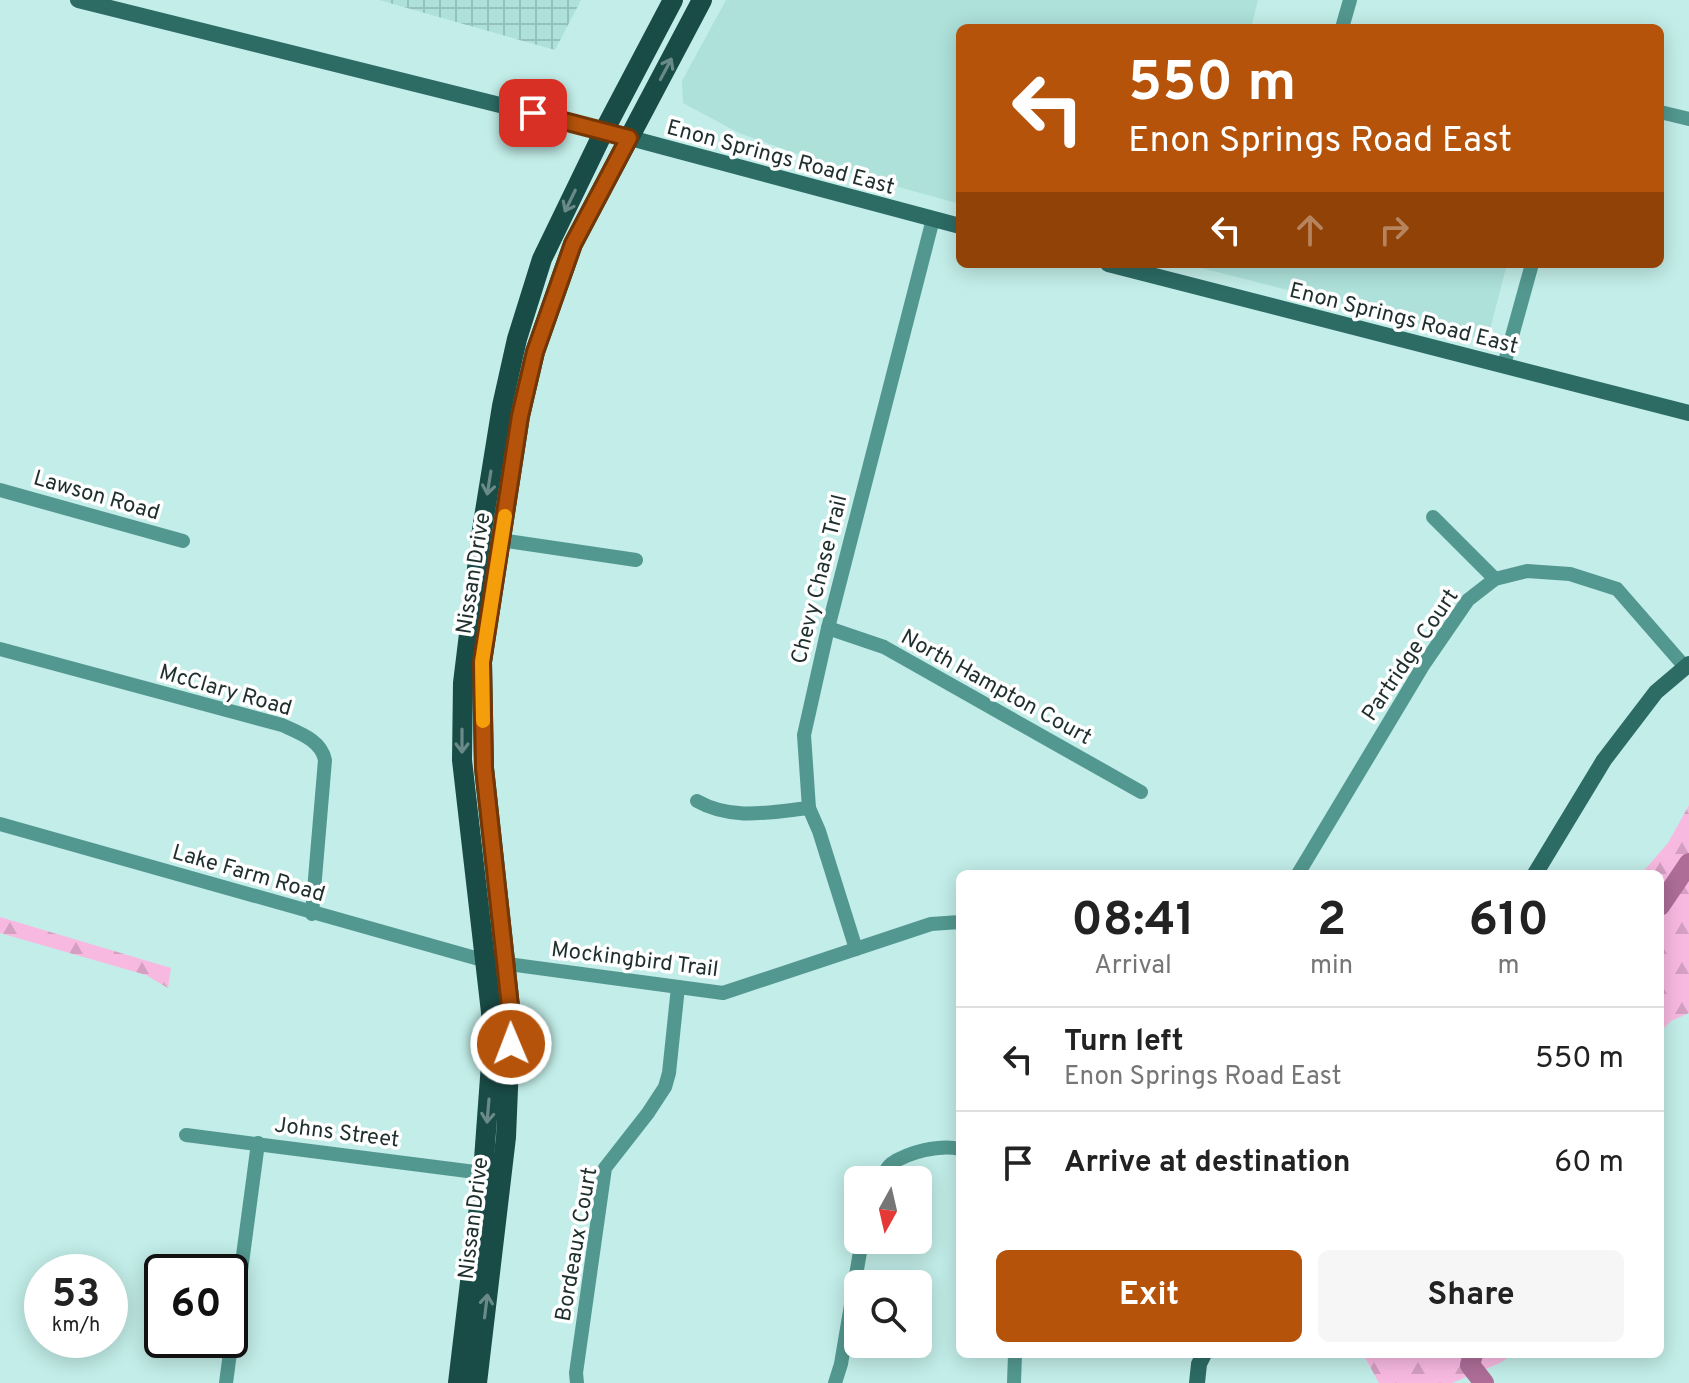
<!DOCTYPE html>
<html lang="en">
<head>
<meta charset="utf-8">
<style>
	:root { --surface:#fff; --page:#f6f6f6; --text:#222; --muted:#767676; --line:#e0e0e0; --accent:#b45309 }
	body { margin:0; font-family:Overpass,sans-serif; background:var(--page); color:var(--text); height:100vh; display:flex; flex-direction:column; font-size:30px; white-space:nowrap }
	* { box-sizing:border-box; margin:0 }
	p { font-size:26px; color:var(--muted) }
	.icon { flex:none; width:44px; height:44px; fill:none; stroke:currentColor; stroke-width:2; stroke-linecap:round; stroke-linejoin:round }
	.map { position:relative; flex:1; overflow:hidden }
	.panel { position:absolute; left:956px; top:870px; width:708px; height:488px; display:flex; flex-direction:column; background:var(--surface); border-radius:12px; box-shadow:0 4px 20px #0003 }
	.panel>* { flex:none }
	.hud { position:absolute; left:956px; top:24px; width:708px; height:244px; border-radius:12px; box-shadow:0 4px 20px #0003; background:#b45309; color:#fff; overflow:hidden }
	.needle { width:52px; rotate:188deg }
	.controls { position:absolute; left:844px; top:1166px; display:grid; gap:16px }
	.controls a { display:grid; place-items:center; width:88px; height:88px; border-radius:12px; background:var(--surface); box-shadow:0 4px 20px #0003; font-size:40px }
	.speed { position:absolute; left:24px; top:1254px; display:flex; gap:16px; font-size:40px; font-weight:700; text-align:center }
	.speed>* { display:grid; place-content:center; width:104px; height:104px; border-radius:50%; background:var(--surface); box-shadow:0 4px 20px #0003; line-height:1 }
	.speed small { font-size:20px; font-weight:400 }
	.speed .limit { border:4px solid #111; border-radius:12px; background:#fff; color:#111 }
	.pin { position:absolute; display:grid; place-items:center; width:68px; height:68px; color:#fff; margin:-34px; border-radius:16px; box-shadow:0 4px 12px #0006 }
	.me { position:absolute; width:88px; margin:-44px; rotate:359deg; stroke-linejoin:round; filter:drop-shadow(0 0 6px #0008) }
	.turn { display:flex; align-items:center; gap:28px; height:168px; padding:0 40px; font-size:36px }
	.turn .icon { width:104px; height:104px; stroke-width:2.5 }
	.turn b { display:block; font-size:56px; line-height:68px }
	.lanes { display:flex; align-items:center; height:76px; padding:0 40px; background:#0003; justify-content:center; gap:40px; direction:ltr }
	.lanes .off { opacity:.35 }
	.eta { display:flex; justify-content:space-evenly; align-items:center; height:136px; text-align:center }
	.eta b { font-size:48px; font-weight:700; line-height:56px }
	.cta { display:flex; gap:16px; margin-top:auto; padding:16px 40px }
	.cta a { flex:1; height:92px; border-radius:12px; background:var(--accent); color:#fff; font-size:32px; font-weight:700; line-height:92px; text-align:center }
	.cta a+a { background:var(--page); color:var(--text) }
	ul { padding:0; list-style:none }
	li { display:flex; align-items:center; gap:24px; height:104px; padding:0 40px; border-top:2px solid var(--line) }
	li div { flex:1 }
	li b { display:block; font-size:30px }
	li em { font-style:normal }
	.map>svg:first-child { display:block }
</style>
</head>
<body>
<div class="map">
<svg width="1689" height="1383" viewBox="0 0 1689 1383">
	<defs>
		<pattern id="industrial-grid" width="8" height="8" patternUnits="userSpaceOnUse" patternTransform="scale(2)"><rect width="8" height="8" fill="#ade1da"/><path d="M0 4h8M4 0v8" fill="none" stroke="#94c1bb"/></pattern>
		<pattern id="forest-firs" width="22" height="20" patternUnits="userSpaceOnUse" patternTransform="scale(2)"><rect width="22" height="20" fill="#f8b9e1"/><path d="M5 1l3.5 6h-7zM16 11l3.5 6h-7z" fill="#d49fc1"/></pattern>
	</defs>
	<rect width="100%" height="100%" fill="#c2ede8"/>
	<g fill="#ade1da">
		<polygon points="726,0 1258,0 1251,28 960,28 960,204 859,176 739,133 683,103 682,81"/>
		<polygon points="1186,264 1507,264 1487,341"/>
	</g>
	<polygon fill="url(#industrial-grid)" points="379,0 581,0 555,50"/>
	<g fill="url(#forest-firs)">
		<polygon points="1689,805 1689,1013 1671,1021 1660,1032 1660,874 1641,874 1668,843"/>
		<polygon points="0,917 171,968 168,988 146,975 0,933"/>
		<polygon points="1363,1354 1513,1354 1500,1363 1452,1383 1379,1383"/>
	</g>
	<g fill="none" stroke-linecap="round" stroke-linejoin="round">
		<g stroke="#ad6d97" stroke-width="20">
			<polyline points="1660,906 1689,863"/>
			<polyline points="1473,1354 1470,1365 1484,1383"/>
		</g>
		<g stroke="#539890" stroke-width="14">
			<polyline points="1342,28 1350,0"/>
			<polyline points="1660,112 1689,119"/>
			<polyline points="1504,365 1532,264"/>
			<polyline points="0,490 183,541"/>
			<polyline points="1433,517 1495,579"/>
			<polyline points="494,539 636,560"/>
			<polyline points="828,628 884,647 1141,792"/>
			<path d="M 0,649 L 282,725 C 299,733 321,740 325,760 L 312,914"/>
			<path d="M 697,801 C 732,821 771,812 809,808"/>
			<polyline points="0,824 486,961 723,993 931,924 960,922"/>
			<polyline points="1298,874 1424,664 1468,600 1495,579 1527,571 1570,574 1617,589 1685,667"/>
			<polyline points="856,949 819,831 809,808 804,735 828,628 933,219"/>
			<polyline points="186,1135 483,1173"/>
			<path d="M 880,1180 C 883,1175 887,1167 891,1164 C 908,1152 940,1144 960,1149"/>
			<polyline points="226,1383 258,1143"/>
			<polyline points="577,1383 576,1373 605,1168 648,1113 665,1087 669,1073 678,987"/>
			<polyline points="835,1383 841,1364 862,1240"/>
			<polyline points="1014,1383 1015,1354"/>
		</g>
		<g stroke="#2d6b65" stroke-width="16">
			<polyline points="78,0 604,131 960,226"/>
			<polyline points="1108,264 1689,413"/>
			<polyline points="1535,874 1604,760 1656,692 1689,664"/>
			<polyline points="1197,1383 1199,1364 1204,1354"/>
		</g>
		<g stroke="#194b47" stroke-width="20">
			<polyline points="458,1383 483,1173 491,1064 491,1012 462,760 463,683 481,536 502,406 517,339 542,259 604,131 673,0"/>
			<polyline points="477,1383 506,1137 511,1016 484,768 482,662 520,416 535,352 573,244 702,0"/>
		</g>
	</g>
	<defs><path id="oneway-shaft" d="M-6 0H5M1.5-3L5.5 0L1.5 3" fill="none" stroke-width="1.6" stroke-linecap="round" stroke-linejoin="round" transform="scale(2)"/></defs>
	<g stroke="#6a8a87">
		<use href="#oneway-shaft" transform="translate(666 69) rotate(-62)"/>
		<use href="#oneway-shaft" transform="translate(570 201) rotate(116)"/>
		<use href="#oneway-shaft" transform="translate(489 483) rotate(99)"/>
		<use href="#oneway-shaft" transform="translate(462 741) rotate(90)"/>
		<use href="#oneway-shaft" transform="translate(488 1111) rotate(95)"/>
		<use href="#oneway-shaft" transform="translate(486 1306) rotate(-83)"/>
	</g>
	<g fill="none" stroke-linecap="round" stroke-linejoin="round">
		<defs>
			<polyline id="route" points="511,1044 511,1016 484,768 482,662 520,416 535,352 573,244 629,138 533,113"/>
		</defs>
		<use href="#route" stroke="#753606" stroke-width="20"/>
		<use href="#route" stroke="#b45309" stroke-width="14"/>
		<polyline stroke="#f59e0b" stroke-width="14" points="483,721 482,662 505,516"/>
	</g>
	<g text-anchor="middle" stroke-width="7" stroke-linejoin="round" paint-order="stroke">
		<g font-size="22" fill="#1e2f2d" stroke="#fff">
			<text transform="translate(781 156) rotate(15)" y="8">Enon Springs Road East</text>
			<text transform="translate(1404 317) rotate(14)" y="8">Enon Springs Road East</text>
			<text transform="translate(97 494) rotate(16)" y="8">Lawson Road</text>
			<text transform="translate(472 573) rotate(-81)" y="8">Nissan Drive</text>
			<text transform="translate(818 579) rotate(-76)" y="8">Chevy Chase Trail</text>
			<text transform="translate(1409 654) rotate(-56)" y="8">Partridge Court</text>
			<text transform="translate(997 686) rotate(29)" y="8">North Hampton Court</text>
			<text transform="translate(226 689) rotate(16)" y="8">McClary Road</text>
			<text transform="translate(249 872) rotate(16)" y="8">Lake Farm Road</text>
			<text transform="translate(635 958) rotate(7)" y="8">Mockingbird Trail</text>
			<text transform="translate(337 1131) rotate(7)" y="8">Johns Street</text>
			<text transform="translate(472 1218) rotate(-83)" y="8">Nissan Drive</text>
			<text transform="translate(575 1244) rotate(-80)" y="8">Bordeaux Court</text>
		</g>
	</g>
</svg>
<div class="controls">
<a><svg class="needle" viewBox="-14 -14 28 28"><path d="M0-13l5 13h-10z" fill="#e53935"/><path d="M0 13l5-13h-10z" fill="#767676"/></svg></a>
<a><svg class="icon" aria-label="search" viewBox="0 0 24 24"><circle cx="10" cy="10" r="6"/><path d="M15 15l6 6"/></svg></a>
</div>
<div class="speed"><div>53<small>km/h</small></div><div class="limit">60</div></div>
<div class="pin" style="left:533px;top:113px;background:#d93025"><svg class="icon" aria-label="arrive" viewBox="0 0 24 24"><path d="M6 21V4h12l-3 4 3 4H6"/></svg></div>
<svg class="me" style="left:511px;top:1044px" viewBox="-20 -20 40 40"><circle r="17" fill="#b45309" stroke="#fff" stroke-width="3"/><path d="M0-11L8 9 0 5-8 9z" fill="#fff"/></svg>
<div class="hud">
<div class="turn"><svg class="icon" aria-label="left" viewBox="0 0 24 24"><path d="M17 20v-9H6M10 6l-5 5 5 5"/></svg><div><b>550 m</b>Enon Springs Road East</div></div>
<div class="lanes"><svg class="icon" aria-label="left" viewBox="0 0 24 24"><path d="M17 20v-9H6M10 6l-5 5 5 5"/></svg><svg class="icon off" aria-label="ahead" viewBox="0 0 24 24"><path d="M12 20V5M6 11l6-6 6 6"/></svg><svg class="icon off" aria-label="right" viewBox="0 0 24 24"><path d="M7 20v-9h11M14 6l5 5-5 5"/></svg></div>
</div>
<section class="panel">
<div class="eta">
<div><b>08:41</b><p>Arrival</p></div>
<div><b>2</b><p>min</p></div>
<div><b>610</b><p>m</p></div>
</div>
<ul>
<li><svg class="icon" aria-label="left" viewBox="0 0 24 24"><path d="M17 20v-9H6M10 6l-5 5 5 5"/></svg><div><b>Turn left</b><p>Enon Springs Road East</p></div><em>550 m</em></li>
<li><svg class="icon" aria-label="arrive" viewBox="0 0 24 24"><path d="M6 21V4h12l-3 4 3 4H6"/></svg><div><b>Arrive at destination</b></div><em>60 m</em></li>
</ul>
<div class="cta"><a>Exit</a><a>Share</a></div>
</section>
</div>
</body>
</html>
